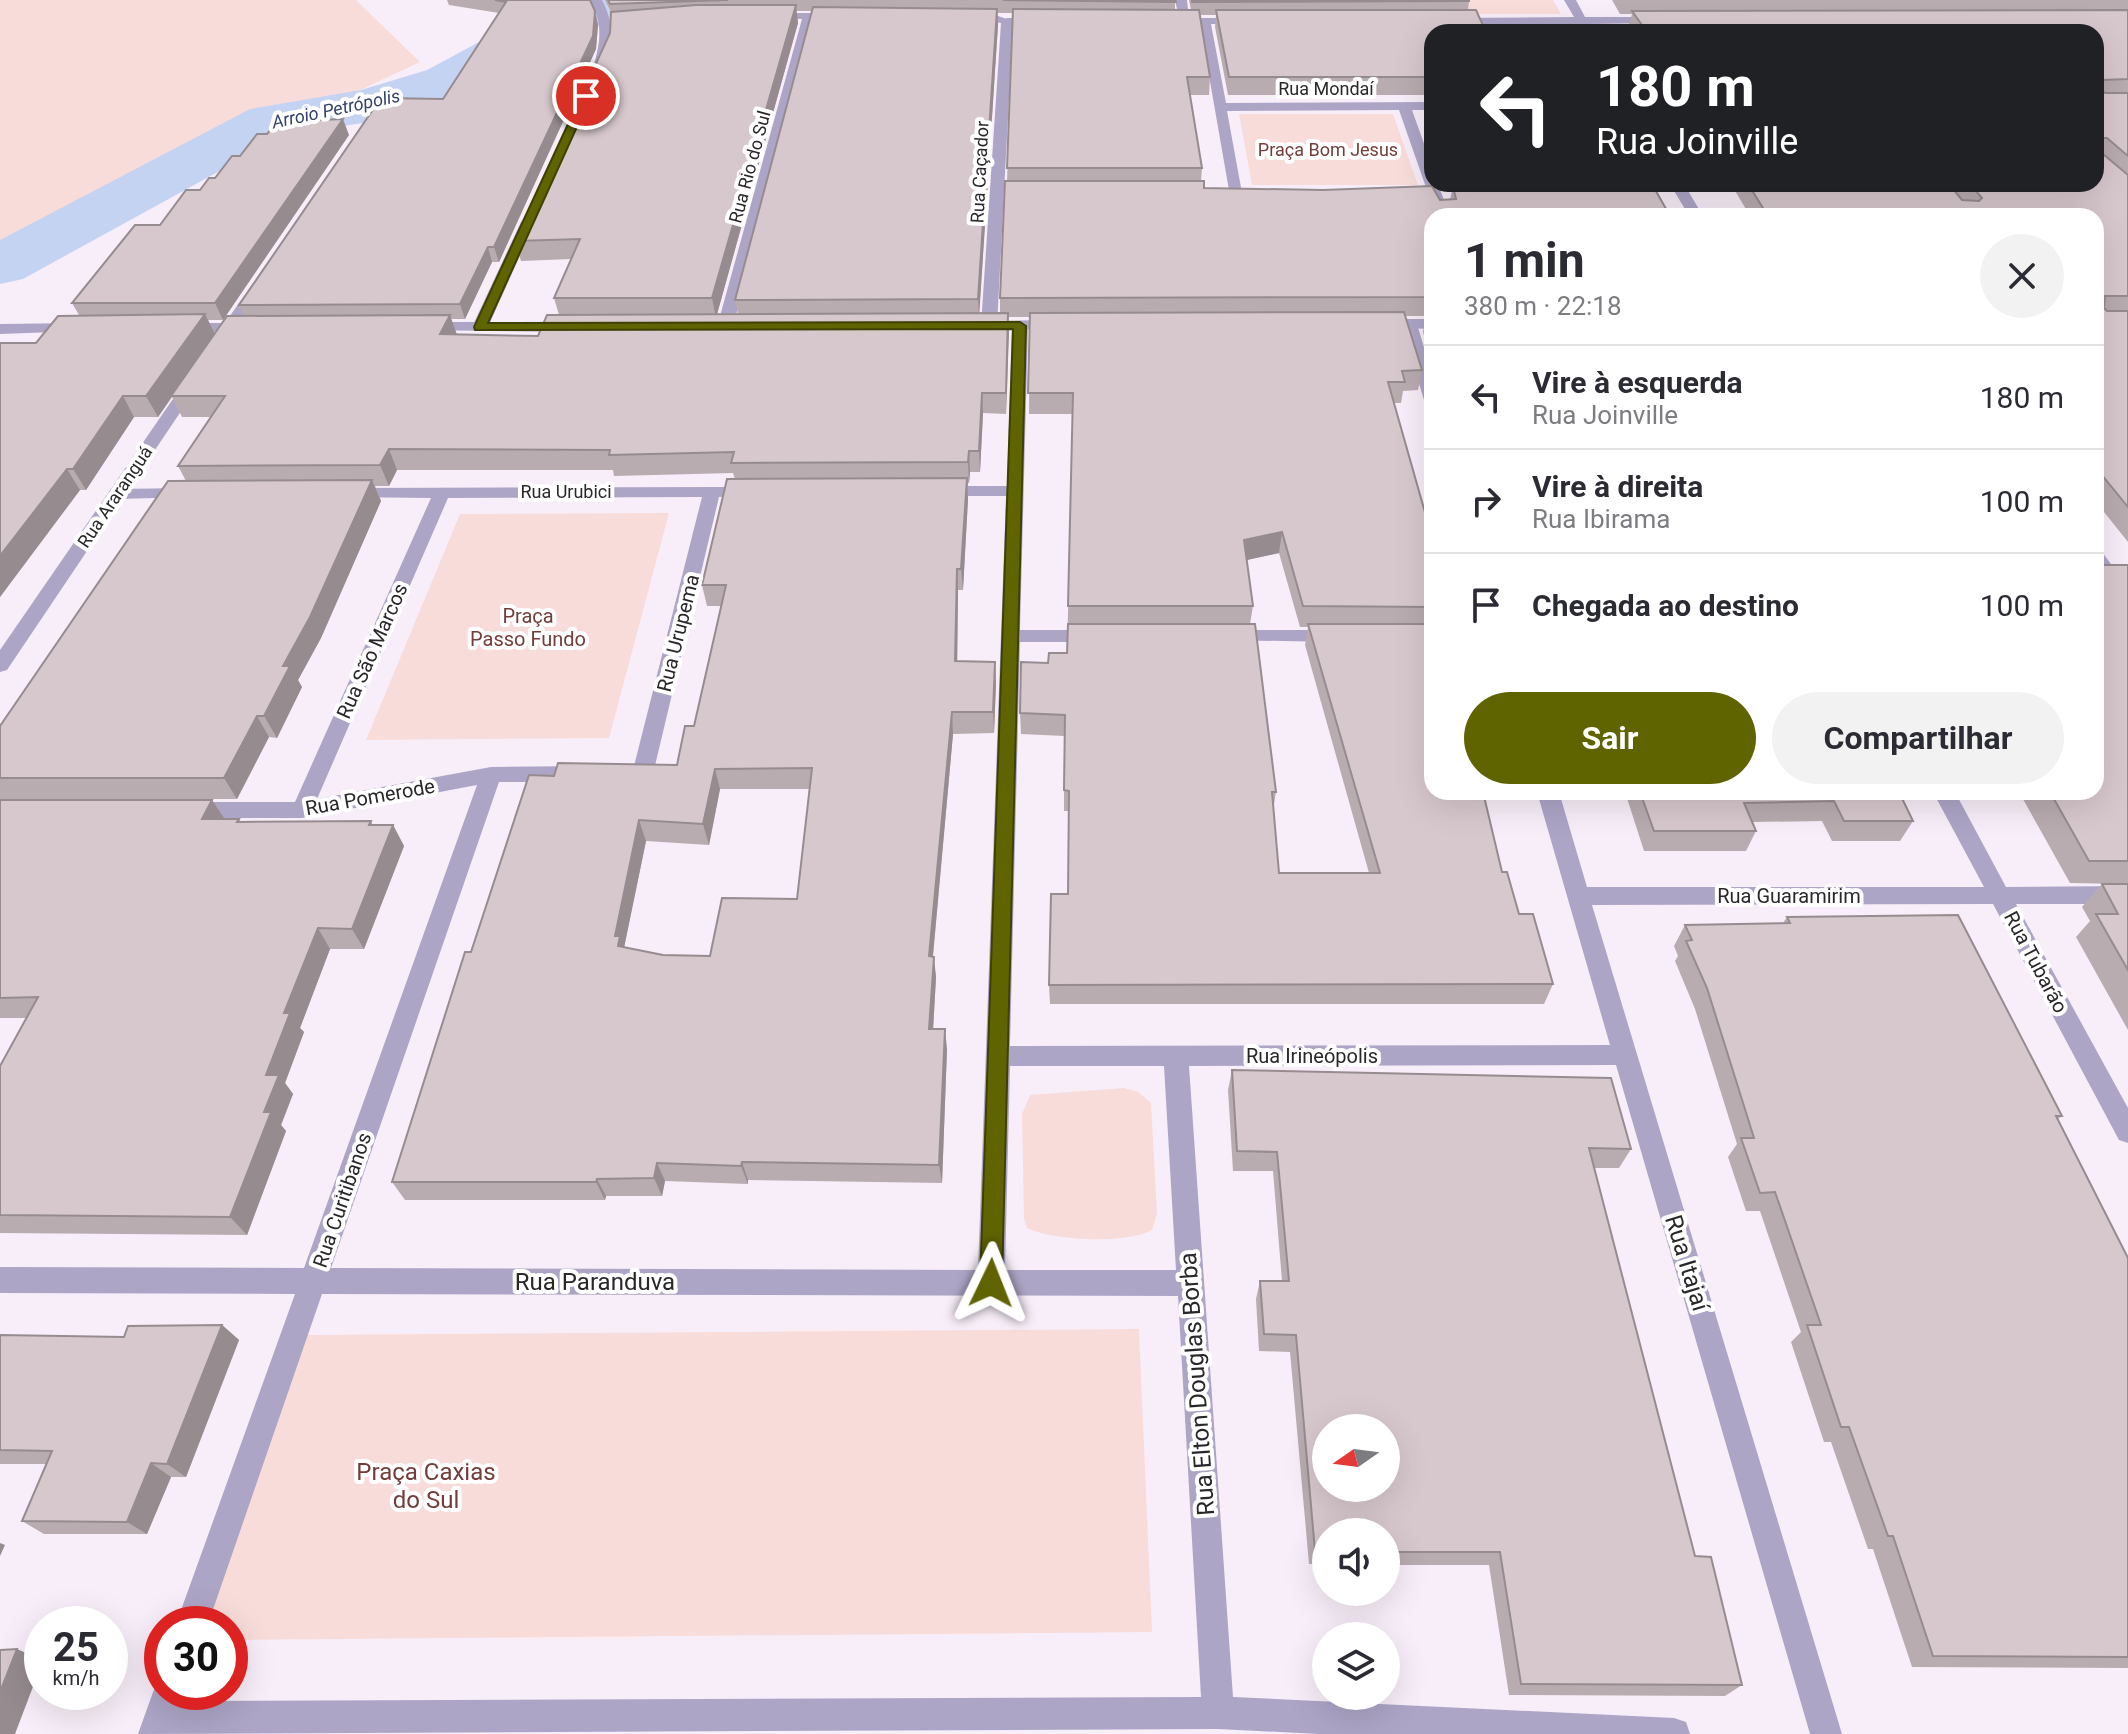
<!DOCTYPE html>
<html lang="pt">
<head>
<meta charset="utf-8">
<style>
	:root { --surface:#fff; --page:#f2f2f3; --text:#2b2b33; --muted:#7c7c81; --line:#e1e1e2; --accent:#5f6400 }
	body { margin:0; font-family:Roboto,sans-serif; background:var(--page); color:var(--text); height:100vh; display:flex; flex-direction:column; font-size:30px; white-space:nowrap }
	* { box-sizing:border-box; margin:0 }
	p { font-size:26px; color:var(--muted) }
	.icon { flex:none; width:44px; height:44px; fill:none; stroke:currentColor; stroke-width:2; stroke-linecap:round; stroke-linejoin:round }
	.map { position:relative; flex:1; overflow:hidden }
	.sheet { position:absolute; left:1424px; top:208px; width:680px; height:592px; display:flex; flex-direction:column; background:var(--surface); border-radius:24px; box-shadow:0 8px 32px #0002 }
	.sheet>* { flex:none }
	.hud { position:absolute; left:1424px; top:24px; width:680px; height:168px; border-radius:24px; box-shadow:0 8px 32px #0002; background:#202124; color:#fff; overflow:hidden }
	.needle { width:52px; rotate:256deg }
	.tools { position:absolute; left:1312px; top:1414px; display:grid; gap:16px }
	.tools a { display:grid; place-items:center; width:88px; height:88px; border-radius:50%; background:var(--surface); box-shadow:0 8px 32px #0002; font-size:40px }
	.speed { position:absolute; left:24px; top:1606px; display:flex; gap:16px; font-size:40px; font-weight:700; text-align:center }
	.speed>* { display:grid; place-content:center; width:104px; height:104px; border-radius:50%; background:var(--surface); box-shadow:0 8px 32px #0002; line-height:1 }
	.speed small { font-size:20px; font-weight:400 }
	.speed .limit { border:12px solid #d22; background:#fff; color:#111 }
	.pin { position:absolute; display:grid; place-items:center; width:68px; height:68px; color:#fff; margin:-34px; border:4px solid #fff; border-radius:50%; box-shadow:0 2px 8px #0007 }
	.me { position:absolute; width:88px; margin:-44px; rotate:2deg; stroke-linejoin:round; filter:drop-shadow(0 0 6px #0008) }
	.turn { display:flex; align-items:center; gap:28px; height:168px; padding:0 40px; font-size:36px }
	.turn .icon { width:104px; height:104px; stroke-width:2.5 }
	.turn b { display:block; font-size:56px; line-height:68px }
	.round { display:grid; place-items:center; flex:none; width:84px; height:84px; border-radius:42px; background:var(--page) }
	.headline { display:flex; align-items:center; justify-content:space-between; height:136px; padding:0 40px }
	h1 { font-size:48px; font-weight:700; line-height:60px }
	.primary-button { display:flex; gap:16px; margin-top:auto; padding:16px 40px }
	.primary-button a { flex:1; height:92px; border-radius:48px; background:var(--accent); color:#fff; font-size:32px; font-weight:700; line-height:92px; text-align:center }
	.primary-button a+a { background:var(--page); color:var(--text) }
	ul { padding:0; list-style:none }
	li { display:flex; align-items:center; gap:24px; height:104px; padding:0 40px; border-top:2px solid var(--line) }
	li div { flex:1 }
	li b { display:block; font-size:30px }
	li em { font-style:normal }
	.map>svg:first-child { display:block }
</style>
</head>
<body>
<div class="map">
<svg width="2128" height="1734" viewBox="0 0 2128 1734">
	<rect width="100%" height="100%" fill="#f8eef9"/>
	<g fill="#f8dcd9">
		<polygon points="0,0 356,0 420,62 0,258"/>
		<polygon points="1385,0 1553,0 1561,14 1390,14"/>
		<polygon points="1239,114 1393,114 1418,185 1252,185"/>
		<polygon points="669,513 609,738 366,740 460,514"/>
		<path d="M 1124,1088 L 1138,1092 L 1151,1103 L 1157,1213 L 1152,1230 C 1127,1244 1053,1241 1027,1228 L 1024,1219 L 1022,1114 L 1030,1095 Z"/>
		<polygon points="1139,1329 1152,1632 230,1640 230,1624 207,1624 303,1335"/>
	</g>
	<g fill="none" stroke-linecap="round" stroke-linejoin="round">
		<polygon fill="#c5d3f3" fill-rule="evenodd" points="581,0 665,0 657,10 573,33 465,92 369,122 285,135 23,279 0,284 0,240 250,109 361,90 427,70 537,11"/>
		<g fill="#ada5c6" fill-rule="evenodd">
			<path d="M 590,0 L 602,0 C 614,23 615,46 603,70 L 599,71 L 593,67 C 601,42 603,23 590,0 Z"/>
			<polygon points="1175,0 1187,0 1189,18 1246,18 1252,21 1246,24 1211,24 1226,103 1432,102 1432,110 1412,110 1432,166 1432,184 1438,184 1450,216 1436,216 1399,110 1227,111 1242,193 1230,196 1200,24 1180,23"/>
			<polygon points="1564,0 1576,0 1585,17 1658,17 1664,20 1658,23 1589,24 1593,32 1583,32 1578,24 1452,24 1446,21 1452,18 1574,17"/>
			<polygon points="770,13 840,13 846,16 840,19 814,19 733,327 725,332 717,327 802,19 766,18 764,16"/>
			<polygon points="970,14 992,14 1013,21 997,326 989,331 981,326 1001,23 966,19 966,15"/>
			<polygon points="1670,184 1684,184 1703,216 1689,216"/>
			<polygon points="528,218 535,222 488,327 485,330 475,330 472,327 521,222"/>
			<polygon points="258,282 265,286 235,331 183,333 175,328 183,323 225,323 253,283"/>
			<polygon points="1409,319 1417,324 1432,374 1432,405 1424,400 1401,324"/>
			<path d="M 1020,321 L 1028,326 L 1020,630 L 1095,630 L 1105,636 L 1095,642 L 1020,642 L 1010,1046 L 1610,1045 L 1537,792 L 1559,792 L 1587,887 L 1984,887 L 1933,792 L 1955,792 L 2006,887 L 2128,886 L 2128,904 L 2016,904 L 2128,1108 L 2128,1143 L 2119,1140 L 1993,904 L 1592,905 L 1842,1734 L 1810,1734 L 1616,1065 L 1189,1066 L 1233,1697 L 1674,1718 L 1686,1722 L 1690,1734 L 1319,1734 L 1218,1729 L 138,1734 L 157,1681 L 162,1678 L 162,1692 L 184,1692 L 181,1701 L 1201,1697 L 1178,1296 L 322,1294 L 208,1624 L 176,1624 L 295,1294 L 0,1293 L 0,1267 L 304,1268 L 477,785 L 302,818 L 189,818 L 181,816 L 178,810 L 181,804 L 189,802 L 295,802 L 431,498 L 344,497 L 341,493 L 350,488 L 724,487 L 733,492 L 730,496 L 719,497 L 653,774 L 650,779 C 640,782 629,782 619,779 L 616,774 L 619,769 L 634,766 L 702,497 L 448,498 L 317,799 L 491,767 L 584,766 L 591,769 L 594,774 L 591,779 L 584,782 L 499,782 L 331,1268 L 978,1270 L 1006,496 L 938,496 L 929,491 L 938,486 L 1007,486 L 1012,326 ZM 1010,1066 L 1164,1066 L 1176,1270 L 1005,1270 Z"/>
			<polygon points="77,323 82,325 82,331 0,334 0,324"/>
			<polygon points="188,488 197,493 194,497 117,499 108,494 117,489"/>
			<polygon points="2096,550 2102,552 2111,564 2128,564 2128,576 2100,574 2096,569"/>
			<polygon points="1229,630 1335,630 1345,636 1335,642 1222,640 1219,636"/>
		</g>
		<g fill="#ada5c6" fill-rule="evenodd">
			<polygon points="1007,18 1043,18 1049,21 1043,24 1003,23 1001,21"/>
			<polygon points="1381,319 1432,319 1432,329 1376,327 1373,324"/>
			<polygon points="1059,320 1064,322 1064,328 981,331 973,326 981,321"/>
			<polygon points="425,322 571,322 579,327 571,332 420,330 420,324"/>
			<polygon points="192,378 200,383 7,670 0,672 0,650 186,380"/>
		</g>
	</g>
	<g fill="#b9acb0" fill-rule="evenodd">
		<path d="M 447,0 L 590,0 L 595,11 L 598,25 L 596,49 L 499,262 L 492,262 L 465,319 L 451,319 L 457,335 L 538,336 L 559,315 L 554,298 L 571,259 L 521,261 L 515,241 L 610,33 L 611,12 L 605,0 L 1175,0 L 1175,10 L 1191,10 L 1189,0 L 1469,0 L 1468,10 L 1432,32 L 1432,95 L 1228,95 L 1215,27 L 1216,15 L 1199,15 L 1210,77 L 1209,95 L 1190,95 L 1202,168 L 1201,181 L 1204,188 L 1440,200 L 1450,199 L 1453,187 L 1471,187 L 1470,184 L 1652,184 L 1432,216 L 1432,364 L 1423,332 L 1426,316 L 1405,316 L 1422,370 L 1418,390 L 1403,391 L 1401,403 L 1393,403 L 1432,537 L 1432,792 L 1502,872 L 1519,914 L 1553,984 L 1544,1004 L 1050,1004 L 1049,985 L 1068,894 L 1069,811 L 1064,811 L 1064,736 L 1021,734 L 1020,713 L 1048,663 L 1067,653 L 1073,414 L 1029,414 L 1030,317 L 1008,317 L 1006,414 L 983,413 L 980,472 L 970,472 L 969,483 L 968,483 L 968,499 L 963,590 L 958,590 L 957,661 L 995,662 L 996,683 L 994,733 L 953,734 L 933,957 L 936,977 L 933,1029 L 947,1049 L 942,1183 L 748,1180 L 748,1184 L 665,1181 L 662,1196 L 606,1196 L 605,1200 L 405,1200 L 392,1182 L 471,952 L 554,776 L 677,765 L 694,726 L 721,606 L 707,606 L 702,585 L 735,479 L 733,473 L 614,476 L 613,470 L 397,470 L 389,486 L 375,486 L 381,501 L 321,638 L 298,680 L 302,687 L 277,738 L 269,737 L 237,799 L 0,799 L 0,726 L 186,481 L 178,466 L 211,417 L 182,417 L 172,397 L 158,417 L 134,417 L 86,490 L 80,490 L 0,597 L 36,343 L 79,315 L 72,303 L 200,190 L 240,156 L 349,135 L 223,320 L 208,320 L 215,334 L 244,316 L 239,305 L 443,99 L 499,13 L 449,5 ZM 796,11 L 812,11 L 735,300 L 738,314 L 717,314 L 798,23 ZM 997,13 L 1013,13 L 1007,181 L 1000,298 L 1000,313 L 979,313 L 998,25 ZM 1279,553 L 1300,627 L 1308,627 L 1305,645 L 1369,873 L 1279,873 L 1273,811 L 1276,792 L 1250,624 L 1253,606 L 1247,560 ZM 720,789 L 809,789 L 797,899 L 710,956 L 663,955 L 624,947 L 646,841 L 709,845 Z"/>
		<polygon points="1605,0 2128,0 2128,542 2096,502 2096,216 1750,216 1731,184 2096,184 2096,32 1631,32 1628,27 1632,14 1620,14 1612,0"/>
		<polygon points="2128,565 2128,1030 2076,937 2090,921 2082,907 2102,884 2122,884 2070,883 2019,792 2096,792"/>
		<polygon points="1625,792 1899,792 1913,821 1900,841 1832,841 1822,821 1753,822 1756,831 1746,851 1644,851"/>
		<polygon points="0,800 224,819 239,819 241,822 371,821 373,825 393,825 404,846 364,949 330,949 300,1028 304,1032 285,1083 293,1094 281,1125 286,1131 247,1235 0,1233 0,1066 27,1018 0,1018"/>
		<polygon points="1787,917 2062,1116 2058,1119 2128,1258 2128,1668 1912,1667 1873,1549 1868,1549 1831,1442 1824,1442 1791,1342 1801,1332 1760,1211 1746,1211 1728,1157 1737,1144 1695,1009 1675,961 1678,956 1674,946 1685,925 1783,923"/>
		<polygon points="1232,1070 1631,1149 1619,1168 1594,1168 1695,1556 1742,1685 1725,1696 1509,1695 1489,1565 1386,1565 1386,1532 1326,1532 1326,1564 1309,1564 1290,1352 1259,1351 1256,1299 1260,1281 1282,1281 1273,1171 1233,1171 1228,1090"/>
		<polygon points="222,1325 239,1340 186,1477 171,1477 147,1534 44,1534 22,1521 46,1464 0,1464 0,1335 124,1337"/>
	</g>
	<g fill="#968c90">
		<polygon points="796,5 798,23 716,318 712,298"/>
		<polygon points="997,9 998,25 979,318 978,299"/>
		<polygon points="595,11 598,25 596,49 499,262 494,247"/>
		<polygon points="343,119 349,135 223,320 215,303"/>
		<polygon points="488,247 492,262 465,319 460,304"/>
		<polygon points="1008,313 1009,333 1006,414 1006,393"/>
		<polygon points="205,314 215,334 158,417 146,396"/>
		<polygon points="450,315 457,335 440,334"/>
		<polygon points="982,393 983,413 980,472 979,451"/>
		<polygon points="123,396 134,417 86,490 73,469"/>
		<polygon points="389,449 397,470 389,486 380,465"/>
		<polygon points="969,451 970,472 969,483 968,462"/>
		<polygon points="67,469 80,490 0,597 0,556"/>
		<polygon points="967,478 968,499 963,590 961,569"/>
		<polygon points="372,480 381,501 321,638 298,680 302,687 277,738 264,716 283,666"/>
		<polygon points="1282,532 1279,553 1242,561 1244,540"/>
		<polygon points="957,569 958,590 957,682 955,661"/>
		<polygon points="995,662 996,683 994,733 993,712"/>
		<polygon points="952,712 953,734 931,976 929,956"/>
		<polygon points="257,716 269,737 237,799 224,778"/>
		<polygon points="715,769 720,789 709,845 703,824"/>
		<polygon points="212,800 226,821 202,819"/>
		<polygon points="639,820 646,841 624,948 626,966 615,936"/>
		<polygon points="393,825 404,846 364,949 352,929"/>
		<polygon points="318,928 330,949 300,1028 304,1032 285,1083 293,1094 281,1125 286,1131 247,1235 230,1217 264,1112 266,1075 284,1013"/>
		<polygon points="934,957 936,977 932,1049 929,1029"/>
		<polygon points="945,1029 947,1049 942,1183 939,1165"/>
		<polygon points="742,1162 748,1180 748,1184 741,1166"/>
		<polygon points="657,1163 665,1181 662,1196 654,1178"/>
		<polygon points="597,1179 606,1196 605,1200 596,1182"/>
		<polygon points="222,1325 239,1340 186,1477 167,1464"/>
		<polygon points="151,1463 171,1477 147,1534 127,1522"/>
		<polygon points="0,1543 5,1545 0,1556"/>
		<polygon points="17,1649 42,1660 42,1663 15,1734 0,1734 0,1692"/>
	</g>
	<g fill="#d7c8cd" stroke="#968c90" stroke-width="2" fill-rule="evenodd">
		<polygon points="495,0 590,0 595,11 593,36 494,247 488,247 460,304 239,305 381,98 443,99 506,2"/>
		<polygon points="608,0 728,0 610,4"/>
		<polygon points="1003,0 1175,0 1176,2"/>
		<polygon points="1192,0 1469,0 1469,1 1192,2"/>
		<polygon points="696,5 796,5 712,298 554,298 580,239 515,241 610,33 611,12"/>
		<polygon points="813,7 997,9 978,299 735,300"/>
		<polygon points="1013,9 1199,10 1210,77 1187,77 1202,168 1007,168"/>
		<polygon points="1216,10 1476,10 1486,32 1432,32 1432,77 1229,77"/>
		<polygon points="2128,10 2128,79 2103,80 2102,90 2105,93 2128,93 2128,156 2107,138 2103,138 2103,154 2128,175 2128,296 2105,296 2104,308 2107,311 2128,311 2128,507 2096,468 2096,216 1768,216 1748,184 1949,184 1962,200 1979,201 1982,198 1970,184 2096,184 2096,32 1647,32 1632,11"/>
		<polygon points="343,119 215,303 72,303 135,225 160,225 186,190 200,190 209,178 215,178 232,156 240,156 257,134 267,134 275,125 290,125 294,121"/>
		<polygon points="1005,181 1204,181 1204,188 1323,190 1432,186 1440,200 1456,199 1453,187 1482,187 1481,184 1652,184 1670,216 1432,216 1432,297 1000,298"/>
		<polygon points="1404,312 1422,370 1402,371 1405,382 1388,382 1432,537 1432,607 1303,606 1282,532 1244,540 1253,606 1068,606 1073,393 1028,393 1030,313"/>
		<polygon points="1427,312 1432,312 1432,330"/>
		<polygon points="1008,313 1006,393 982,393 979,451 969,451 968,462 731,463 734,452 609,455 610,450 389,449 380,465 178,466 225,396 171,396 227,316 450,315 440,334 538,336 547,315"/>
		<polygon points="205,314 146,396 123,396 73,469 67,469 0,556 0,343 36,343 58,316"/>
		<path d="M 967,478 L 961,569 L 957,569 L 955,661 L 995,662 L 993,712 L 952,712 L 929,956 L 934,957 L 929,1029 L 945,1029 L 939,1165 L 742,1162 L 741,1166 L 657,1163 L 654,1178 L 597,1179 L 596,1182 L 392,1182 L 465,952 L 471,952 L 529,775 L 554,776 L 558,763 L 677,765 L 685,726 L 694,726 L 726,585 L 702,585 L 727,479 ZM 812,768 L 797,899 L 722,898 L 710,956 L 663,955 L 618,946 L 620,936 L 615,936 L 639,820 L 703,824 L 715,769 Z"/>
		<polygon points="372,480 310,617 283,666 290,666 264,716 257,716 224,778 0,778 0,726 168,481"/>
		<polygon points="2096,565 2128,565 2128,861 2089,861 2050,792 2096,792"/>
		<polygon points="1068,624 1255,624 1276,792 1272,792 1279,873 1380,873 1308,624 1432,624 1432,792 1483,792 1502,872 1507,872 1519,914 1533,914 1553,984 1049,985 1051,894 1068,894 1069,791 1064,790 1065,715 1020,713 1021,662 1048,663 1049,653 1067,653"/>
		<polygon points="1640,792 1899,792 1913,821 1844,821 1834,801 1744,803 1756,831 1654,831"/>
		<polygon points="0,800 212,800 202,819 239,819 237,822 371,821 369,825 393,825 352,929 318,928 284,1013 290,1013 266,1075 279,1075 264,1112 271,1112 230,1217 0,1215 0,1066 38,997 0,998"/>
		<polygon points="2102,884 2128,884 2128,970 2096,914 2118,914"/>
		<polygon points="1958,915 2062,1116 2056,1116 2128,1258 2128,1657 1933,1656 1893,1536 1888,1536 1849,1427 1841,1427 1807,1325 1821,1325 1775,1192 1760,1193 1741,1138 1754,1138 1707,988 1686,941 1692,940 1685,925 1790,923 1787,917"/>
		<path d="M 1232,1070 L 1611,1078 L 1631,1149 L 1589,1148 L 1695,1556 L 1711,1557 L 1742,1685 L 1521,1684 L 1500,1552 L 1386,1552 L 1386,1532 L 1326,1532 L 1326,1551 L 1315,1551 L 1296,1335 L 1264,1334 L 1260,1281 L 1289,1281 L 1277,1152 L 1237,1151 ZM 1326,1428 L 1386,1428 L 1386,1488 L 1326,1488 Z"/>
		<polygon points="222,1325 167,1464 151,1463 127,1522 22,1521 52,1451 0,1450 0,1335 124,1337 128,1326"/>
		<polygon points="17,1649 0,1692 0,1650"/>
	</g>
	<polygon fill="#5f6400" stroke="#3e4100" stroke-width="2" points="586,93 591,96 488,323 1020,322 1026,326 1002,1283 999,1290 991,1293 983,1290 980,1283 1013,329 475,330 474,327 581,96"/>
	<g text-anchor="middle" stroke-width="8" stroke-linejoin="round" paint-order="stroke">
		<g font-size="18" fill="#2a272b" stroke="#fff">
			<text x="1326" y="95">Rua Mondaí</text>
			<text transform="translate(750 167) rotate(-75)" y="6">Rua Rio do Sul</text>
			<text transform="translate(980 172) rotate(-87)" y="6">Rua Caçador</text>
			<text x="566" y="498">Rua Urubici</text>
			<text transform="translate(115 497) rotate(-56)" y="6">Rua Araranguá</text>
		</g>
		<g font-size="18" font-style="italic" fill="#30416c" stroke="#fff">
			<text transform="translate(336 109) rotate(-12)" y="6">Arroio Petrópolis</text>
		</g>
		<g font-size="18" fill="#733d39" stroke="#fff">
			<text x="1328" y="156">Praça Bom Jesus</text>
		</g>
		<g font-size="20" fill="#733d39" stroke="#fff">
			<text x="528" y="623">Praça<tspan x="528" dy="23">Passo Fundo</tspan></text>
		</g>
		<g font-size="20" fill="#2a272b" stroke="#fff">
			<text transform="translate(678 633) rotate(-76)" y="7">Rua Urupema</text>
			<text transform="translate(372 651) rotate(-66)" y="7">Rua São Marcos</text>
			<text transform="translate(370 797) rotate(-10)" y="7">Rua Pomerode</text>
			<text x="1789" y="903">Rua Guaramirim</text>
			<text transform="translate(2036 962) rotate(62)" y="7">Rua Tubarão</text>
			<text x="1312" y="1063">Rua Irineópolis</text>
			<text transform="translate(342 1200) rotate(-71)" y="7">Rua Curitibanos</text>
		</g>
		<g font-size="24" fill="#2a272b" stroke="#fff">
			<text transform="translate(1687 1263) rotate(73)" y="8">Rua Itajaí</text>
			<text x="595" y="1290">Rua Paranduva</text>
			<text transform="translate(1197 1384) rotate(-94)" y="8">Rua Elton Douglas Borba</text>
		</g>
		<g font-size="24" fill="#733d39" stroke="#fff">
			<text x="426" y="1480">Praça Caxias<tspan x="426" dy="28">do Sul</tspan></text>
		</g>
	</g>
</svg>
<div class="tools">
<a><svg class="needle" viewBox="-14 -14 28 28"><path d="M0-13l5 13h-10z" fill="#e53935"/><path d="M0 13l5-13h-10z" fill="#7c7c81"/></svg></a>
<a><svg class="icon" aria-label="sound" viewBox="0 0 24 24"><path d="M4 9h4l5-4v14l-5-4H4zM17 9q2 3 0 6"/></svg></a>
<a><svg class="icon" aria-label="layers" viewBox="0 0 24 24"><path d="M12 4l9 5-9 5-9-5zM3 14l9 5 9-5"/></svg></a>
</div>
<div class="speed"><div>25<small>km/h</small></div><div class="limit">30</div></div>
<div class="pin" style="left:586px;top:96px;background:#d93025"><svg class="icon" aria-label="arrive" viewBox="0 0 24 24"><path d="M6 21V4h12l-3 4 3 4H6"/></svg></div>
<svg class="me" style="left:991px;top:1283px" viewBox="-20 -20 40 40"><path d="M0-17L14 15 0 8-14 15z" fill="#5f6400" stroke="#fff" stroke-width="4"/></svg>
<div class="hud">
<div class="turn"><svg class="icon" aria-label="left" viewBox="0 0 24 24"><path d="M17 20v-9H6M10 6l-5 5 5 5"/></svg><div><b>180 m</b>Rua Joinville</div></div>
</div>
<section class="sheet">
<div class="headline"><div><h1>1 min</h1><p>380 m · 22:18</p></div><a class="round"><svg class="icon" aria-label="close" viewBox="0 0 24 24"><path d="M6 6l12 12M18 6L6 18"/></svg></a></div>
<ul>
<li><svg class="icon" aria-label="left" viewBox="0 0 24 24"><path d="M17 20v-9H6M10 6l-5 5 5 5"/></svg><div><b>Vire à esquerda</b><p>Rua Joinville</p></div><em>180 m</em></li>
<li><svg class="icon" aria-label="right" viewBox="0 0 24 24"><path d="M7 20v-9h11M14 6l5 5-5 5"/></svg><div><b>Vire à direita</b><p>Rua Ibirama</p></div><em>100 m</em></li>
<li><svg class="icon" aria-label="arrive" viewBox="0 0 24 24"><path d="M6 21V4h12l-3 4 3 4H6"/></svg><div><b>Chegada ao destino</b></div><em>100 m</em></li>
</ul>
<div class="primary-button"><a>Sair</a><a>Compartilhar</a></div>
</section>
</div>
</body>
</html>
